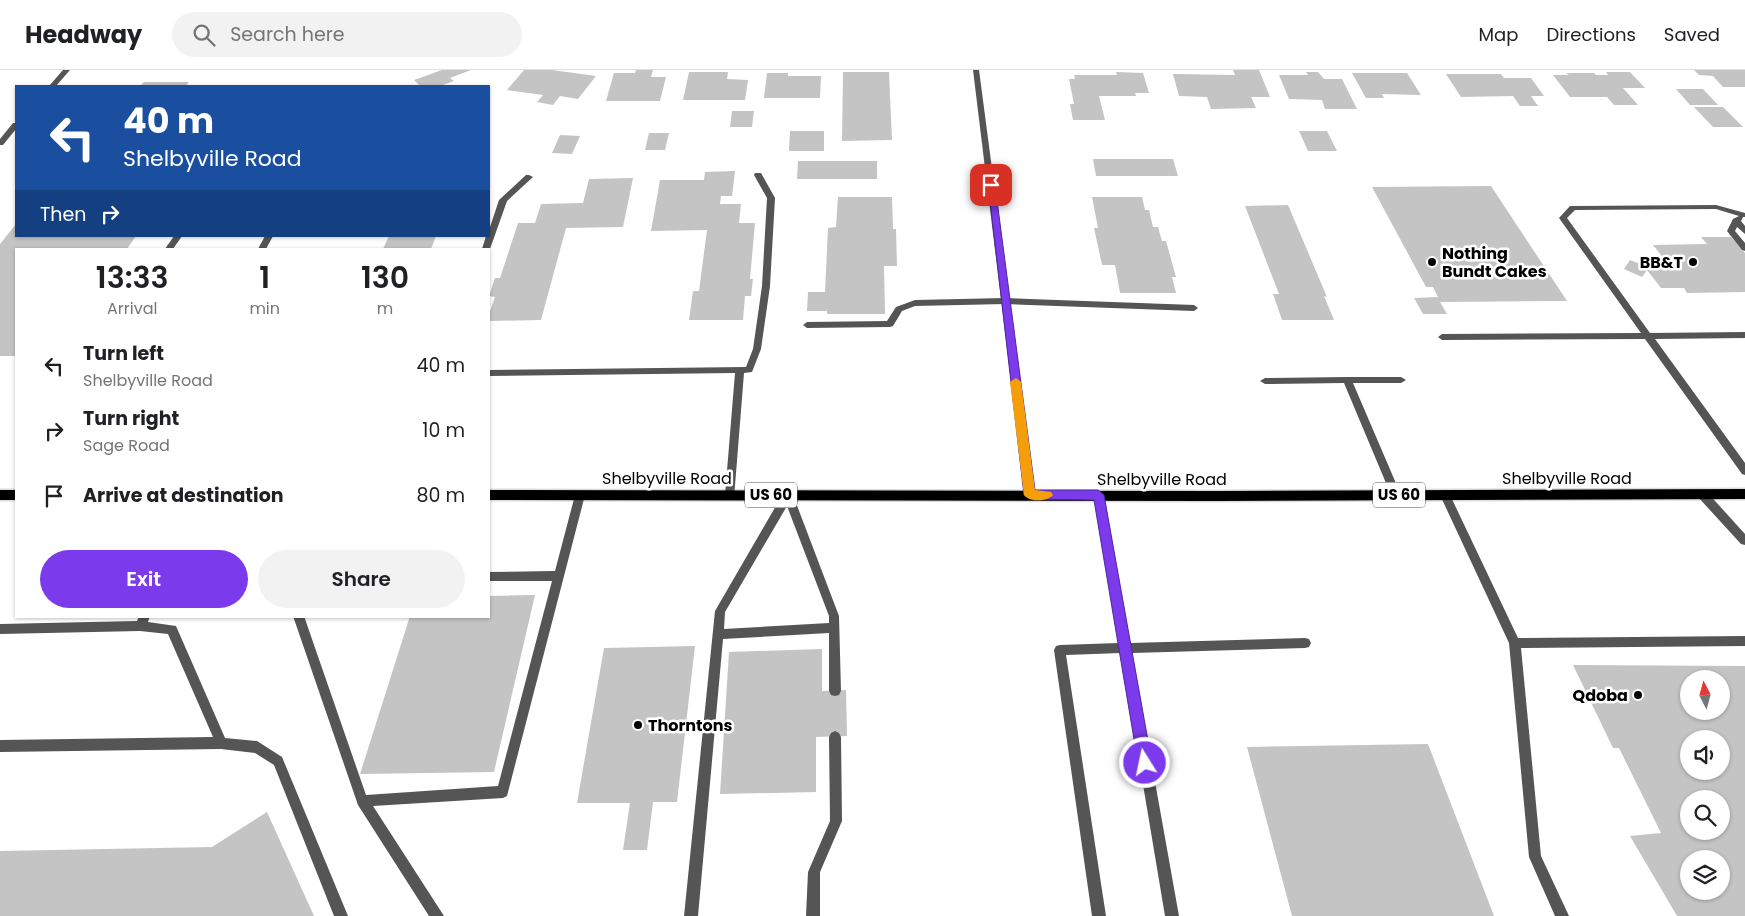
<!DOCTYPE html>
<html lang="en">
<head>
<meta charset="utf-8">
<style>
	:root { --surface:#fff; --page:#f2f2f2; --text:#202124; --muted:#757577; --line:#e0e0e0; --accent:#7c3aed }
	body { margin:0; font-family:Poppins,sans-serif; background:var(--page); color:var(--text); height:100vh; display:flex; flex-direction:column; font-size:19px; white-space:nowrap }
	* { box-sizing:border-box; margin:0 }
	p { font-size:16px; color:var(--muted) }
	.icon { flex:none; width:28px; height:28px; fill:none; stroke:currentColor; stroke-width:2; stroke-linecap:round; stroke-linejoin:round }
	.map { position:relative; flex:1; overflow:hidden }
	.side { position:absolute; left:15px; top:178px; width:475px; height:370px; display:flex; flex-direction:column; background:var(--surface); border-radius:0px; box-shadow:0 1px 4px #0004 }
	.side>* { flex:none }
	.hud { position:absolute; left:15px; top:15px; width:475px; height:152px; border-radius:0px; box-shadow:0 1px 4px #0004; background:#1a4fa0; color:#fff; overflow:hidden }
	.needle { width:32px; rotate:354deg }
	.tools { position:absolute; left:1680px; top:600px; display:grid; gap:10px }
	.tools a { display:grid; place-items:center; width:50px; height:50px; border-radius:50%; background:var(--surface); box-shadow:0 1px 4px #0004; font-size:25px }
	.pin { position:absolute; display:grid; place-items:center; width:42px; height:42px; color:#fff; margin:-21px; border-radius:10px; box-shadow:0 2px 8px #0006 }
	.me { position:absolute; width:55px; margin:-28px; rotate:350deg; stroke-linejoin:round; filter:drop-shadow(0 0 4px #0008) }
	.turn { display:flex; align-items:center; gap:18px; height:105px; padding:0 25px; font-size:22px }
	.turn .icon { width:65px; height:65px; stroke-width:2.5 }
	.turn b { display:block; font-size:35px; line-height:42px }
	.then { display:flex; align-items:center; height:48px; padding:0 25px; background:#0003; gap:10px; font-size:19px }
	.eta { display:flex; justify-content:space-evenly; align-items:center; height:85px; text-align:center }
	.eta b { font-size:30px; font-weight:600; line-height:35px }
	.primary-button { display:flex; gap:10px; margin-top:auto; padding:10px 25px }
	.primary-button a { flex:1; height:58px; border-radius:30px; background:var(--accent); color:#fff; font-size:20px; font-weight:600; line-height:58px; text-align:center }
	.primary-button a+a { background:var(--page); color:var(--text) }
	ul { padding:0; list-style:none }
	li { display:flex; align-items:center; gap:15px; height:65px; padding:0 25px }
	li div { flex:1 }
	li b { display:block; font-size:19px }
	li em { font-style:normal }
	header { display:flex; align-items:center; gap:30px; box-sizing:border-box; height:70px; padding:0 25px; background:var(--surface); border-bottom:1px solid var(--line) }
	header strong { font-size:24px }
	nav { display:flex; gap:28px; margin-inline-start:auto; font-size:18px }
	.search { width:350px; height:45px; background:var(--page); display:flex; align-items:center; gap:12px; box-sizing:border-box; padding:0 18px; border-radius:28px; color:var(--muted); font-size:19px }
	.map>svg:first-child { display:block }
</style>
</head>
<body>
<header>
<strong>Headway</strong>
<div class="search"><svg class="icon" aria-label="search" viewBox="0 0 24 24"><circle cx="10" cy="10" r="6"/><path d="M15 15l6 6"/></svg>Search here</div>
<nav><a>Map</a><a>Directions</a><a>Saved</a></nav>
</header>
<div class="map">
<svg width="1745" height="846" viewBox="0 0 1745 846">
	<rect width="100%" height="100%" fill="#fff"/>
	<g fill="#c4c4c4" fill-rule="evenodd">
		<polygon points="442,0 471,0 450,8 454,11 440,16 420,16 414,10"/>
		<polygon points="524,0 552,0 596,6 578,29 560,26 553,35 537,32 543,25 507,20"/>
		<polygon points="636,0 653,0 651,7 666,7 660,31 606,31 614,3 635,3"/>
		<polygon points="1233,0 1259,0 1270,27 1251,27 1256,38 1211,39 1207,27 1179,26 1173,4 1235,5"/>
		<polygon points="1694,0 1745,0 1745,17 1723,17 1713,6 1699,5"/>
		<polygon points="689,2 728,2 727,9 748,10 745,30 683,30"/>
		<polygon points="843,2 889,2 892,70 842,71"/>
		<polygon points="1116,2 1143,3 1149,23 1135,23 1136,26 1099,26 1105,50 1073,50 1070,34 1074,34 1069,9 1075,9 1074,5 1117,5"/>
		<polygon points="1306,2 1318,2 1324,9 1342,9 1357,39 1325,39 1322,30 1289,29 1279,5 1308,5"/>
		<polygon points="1606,2 1630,2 1645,18 1623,18 1638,35 1614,35 1607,27 1570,27 1553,5 1569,5 1566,3 1594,3 1596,5 1608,5"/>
		<polygon points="767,3 788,3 788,6 821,6 820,28 764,28"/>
		<polygon points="1352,3 1407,3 1421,25 1382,24 1384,28 1366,28"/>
		<polygon points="1446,4 1501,4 1504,8 1531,8 1544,26 1531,26 1538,36 1520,36 1513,26 1461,27"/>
		<polygon points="144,12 189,12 186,16 140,16"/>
		<polygon points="1676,19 1703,19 1718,35 1690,35"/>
		<polygon points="1694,37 1723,37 1743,57 1713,57"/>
		<polygon points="732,41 754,41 752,57 730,57"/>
		<polygon points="790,61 824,61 824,81 789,81"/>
		<polygon points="1299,61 1327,61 1337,81 1308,81"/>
		<polygon points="649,63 669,63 665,80 645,80"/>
		<polygon points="560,65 580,66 572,84 552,83"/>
		<polygon points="1093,89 1173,89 1178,106 1096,106"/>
		<polygon points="798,91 877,91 877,109 797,109"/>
		<polygon points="735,101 732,126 721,126 720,134 741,134 739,153 755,153 750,209 753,209 751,226 745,226 743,250 689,250 693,221 699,221 707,160 651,161 660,110 704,110 705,102"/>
		<polygon points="633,108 623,157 566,158 541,250 489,251 489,244 495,227 489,226 495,208 500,208 518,153 535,153 541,134 583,133 589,109"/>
		<polygon points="1491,116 1567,231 1440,232 1447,244 1423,244 1414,228 1438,227 1433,217 1426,217 1372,117"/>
		<polygon points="838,127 892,127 893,159 896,159 897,196 884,196 885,244 827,244 827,241 807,241 808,222 825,222 828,158 836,157"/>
		<polygon points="1092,127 1142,127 1145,140 1149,140 1153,157 1158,157 1162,171 1166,171 1176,207 1172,207 1176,223 1120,223 1115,195 1102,195 1094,158 1098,158"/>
		<polygon points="1288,135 1327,227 1324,226 1334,250 1282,250 1273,224 1279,224 1245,136"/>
		<polygon points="16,154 16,166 136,166 127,179 16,179 16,286 0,286 0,174"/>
		<polygon points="389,166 436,166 431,179 383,179"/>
		<polygon points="1701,167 1731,167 1745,183 1745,222 1687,223 1684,218 1661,218 1647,200 1642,207 1624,199 1630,190 1643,195 1639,190 1665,190 1653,175 1707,174"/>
		<polygon points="535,525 494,702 360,704 410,546 489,546 489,526"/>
		<polygon points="695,576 677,732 653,732 647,780 623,780 630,733 577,733 604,578"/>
		<polygon points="822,579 822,621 846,620 847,666 816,667 816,722 720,724 729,582"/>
		<path d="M 1573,595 L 1745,596 L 1745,846 L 1677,846 L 1630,766 L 1661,763 L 1619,678 L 1613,678 ZM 1689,609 L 1721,609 L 1721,641 L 1689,641 ZM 1689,669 L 1721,669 L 1721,701 L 1689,701 ZM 1689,729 L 1721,729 L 1721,761 L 1689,761 ZM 1689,789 L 1721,789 L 1721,821 L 1689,821 Z"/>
		<polygon points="1428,674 1494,846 1292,846 1247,677"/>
		<polygon points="267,742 314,846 0,846 0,781 212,777"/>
	</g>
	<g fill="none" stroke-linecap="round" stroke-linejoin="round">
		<defs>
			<g id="primary">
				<polygon points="1745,419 1745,429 1218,431 489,430 489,420 1218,421"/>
				<rect x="0" y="420" width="16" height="10"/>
			</g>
		</defs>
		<use href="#primary" stroke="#dbdbdb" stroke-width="3"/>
		<g fill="#555" fill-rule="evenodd">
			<polygon points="755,103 761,103 775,128 770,216 761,279 752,302 744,303 734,428 726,428 725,425 735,303 489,306 489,300 746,297 753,279 762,216 767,128 754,105"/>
			<polygon points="526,105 529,105 533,107 507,131 490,179 489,181 489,179 482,179 486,166 489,166 489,160 499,130"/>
			<polygon points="1716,135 1745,143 1745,147 1743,147 1741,151 1745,156 1745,164 1737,157 1735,161 1745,173 1745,181 1742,180 1727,161 1733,149 1739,146 1716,139 1575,140 1567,148 1650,263 1745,262 1745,268 1655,269 1745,393 1745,405 1742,404 1645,269 1442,270 1438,267 1442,264 1641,263 1559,148 1570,136 1573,136"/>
			<polygon points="174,166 182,166 173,179 165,179"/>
			<polygon points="265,166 273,166 266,179 258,179"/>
			<polygon points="1005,228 1194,235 1198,238 1194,241 1005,234 915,236 902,241 893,256 890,257 807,258 803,255 807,252 887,251 896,237 915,230"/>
			<polygon points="1347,307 1401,307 1406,310 1401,313 1353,313 1401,425 1400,428 1392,428 1391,425 1344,313 1265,314 1260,311 1265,308"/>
			<polygon points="1702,420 1706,421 1745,464 1745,475 1741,474 1698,427 1697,424 1698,421"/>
			<polygon points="580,421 584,422 585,425 507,726 503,728 373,736 444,846 429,846 358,735 293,546 304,546 366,725 498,716 552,511 489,511 489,502 555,501 575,425 576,422"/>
			<path d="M 788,421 L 792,422 L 793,425 L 839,546 L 841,621 L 839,625 L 835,626 L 831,625 L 829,621 L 829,563 L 723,569 L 698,846 L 684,846 L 715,541 L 784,422 ZM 787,436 L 829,546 L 829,553 L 724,559 L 725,542 Z"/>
			<polygon points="1099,421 1103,422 1104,425 1130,573 1305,568 1309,569 1311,573 1309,577 1305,578 1132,583 1179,846 1165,846 1121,583 1066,585 1106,846 1092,846 1054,580 1056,576 1060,575 1119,573 1094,425 1095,422"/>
			<polygon points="1445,421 1449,422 1450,425 1518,568 1745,566 1745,576 1521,578 1541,786 1569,846 1555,846 1529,787 1509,573 1440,425 1441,422"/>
			<polygon points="139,546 150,546 148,552 176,556 225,668 257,671 282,687 348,846 334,846 274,695 255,683 221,679 0,682 0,670 213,667 168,564 140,561 0,564 0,554 137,551"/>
			<polygon points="835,661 839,663 841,667 842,751 820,802 820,846 806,846 808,802 830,751 829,667 831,663"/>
		</g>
		<g fill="#555" fill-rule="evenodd">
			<polygon points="63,0 70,0 56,16 49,16"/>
			<polygon points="973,0 979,0 1035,425 1034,428 1026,428 1025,425"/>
			<polygon points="13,53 16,53 16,59 3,75 0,75 0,69"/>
		</g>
		<use href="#primary" fill="#000" fill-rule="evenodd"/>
	</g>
	<polygon fill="#7c3aed" stroke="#51269a" points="988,113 995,115 1035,420 1098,420 1104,425 1152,693 1150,698 1145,700 1140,698 1138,693 1094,430 1030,429 1024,425"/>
	<path fill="#f59e0b" d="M 1016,308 L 1021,312 L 1035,420 L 1051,422 L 1053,425 C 1047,432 1029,432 1024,425 L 1010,312 Z"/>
	<g fill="#000" stroke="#fff" stroke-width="2">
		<circle cx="1432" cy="192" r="5"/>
		<circle cx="1693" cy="192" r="5"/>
		<circle cx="1638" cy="625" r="5"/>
		<circle cx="638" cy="655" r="5"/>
	</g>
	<g text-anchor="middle" stroke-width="5" stroke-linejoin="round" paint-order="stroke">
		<g fill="#fff" stroke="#4c4c4c" stroke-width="1">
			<rect x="745" y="412.5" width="52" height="25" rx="4"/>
			<rect x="1373" y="412.5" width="52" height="25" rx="4"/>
		</g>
		<g font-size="15" font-weight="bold" fill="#000">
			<text x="771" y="430">US 60</text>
			<text x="1399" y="430">US 60</text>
		</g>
		<g font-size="16" font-weight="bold" fill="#000" stroke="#fff" text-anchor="start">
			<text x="1442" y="189">Nothing<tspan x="1442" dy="18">Bundt Cakes</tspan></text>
			<text x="1683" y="198" text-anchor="end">BB&amp;T</text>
			<text x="1628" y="631" text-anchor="end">Qdoba</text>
			<text x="648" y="661">Thorntons</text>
		</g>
		<g font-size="16" fill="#000" stroke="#fff">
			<text x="667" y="414">Shelbyville Road</text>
			<text x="1567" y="414">Shelbyville Road</text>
			<text x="1162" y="415">Shelbyville Road</text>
		</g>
	</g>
</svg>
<div class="tools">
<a><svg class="needle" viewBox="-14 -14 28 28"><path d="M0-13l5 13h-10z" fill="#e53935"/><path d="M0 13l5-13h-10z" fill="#757577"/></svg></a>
<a><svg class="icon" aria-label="sound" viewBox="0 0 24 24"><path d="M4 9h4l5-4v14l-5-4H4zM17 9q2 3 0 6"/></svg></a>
<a><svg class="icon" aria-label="search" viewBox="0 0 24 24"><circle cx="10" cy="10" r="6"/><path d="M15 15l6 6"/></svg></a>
<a><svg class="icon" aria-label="layers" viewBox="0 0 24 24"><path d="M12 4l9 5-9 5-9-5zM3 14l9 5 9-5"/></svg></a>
</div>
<div class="pin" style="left:991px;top:115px;background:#d93025"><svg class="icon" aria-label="arrive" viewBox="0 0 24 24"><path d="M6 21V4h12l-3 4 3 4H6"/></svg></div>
<svg class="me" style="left:1145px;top:693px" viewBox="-20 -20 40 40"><circle r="17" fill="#7c3aed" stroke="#fff" stroke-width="3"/><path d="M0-11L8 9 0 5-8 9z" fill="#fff"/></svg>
<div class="hud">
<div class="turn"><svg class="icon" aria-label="left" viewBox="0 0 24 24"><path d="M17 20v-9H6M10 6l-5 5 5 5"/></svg><div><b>40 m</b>Shelbyville Road</div></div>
<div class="then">Then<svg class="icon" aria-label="right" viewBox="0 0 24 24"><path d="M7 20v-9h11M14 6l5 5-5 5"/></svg></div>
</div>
<section class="side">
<div class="eta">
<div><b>13:33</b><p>Arrival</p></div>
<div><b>1</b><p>min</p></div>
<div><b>130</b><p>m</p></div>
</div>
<ul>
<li><svg class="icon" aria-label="left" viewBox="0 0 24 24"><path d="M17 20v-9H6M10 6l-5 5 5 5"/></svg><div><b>Turn left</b><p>Shelbyville Road</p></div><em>40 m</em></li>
<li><svg class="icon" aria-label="right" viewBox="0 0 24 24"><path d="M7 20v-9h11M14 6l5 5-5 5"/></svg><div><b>Turn right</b><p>Sage Road</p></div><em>10 m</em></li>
<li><svg class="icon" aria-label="arrive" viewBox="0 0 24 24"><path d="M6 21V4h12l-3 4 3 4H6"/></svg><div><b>Arrive at destination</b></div><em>80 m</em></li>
</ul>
<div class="primary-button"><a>Exit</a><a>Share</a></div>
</section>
</div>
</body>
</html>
